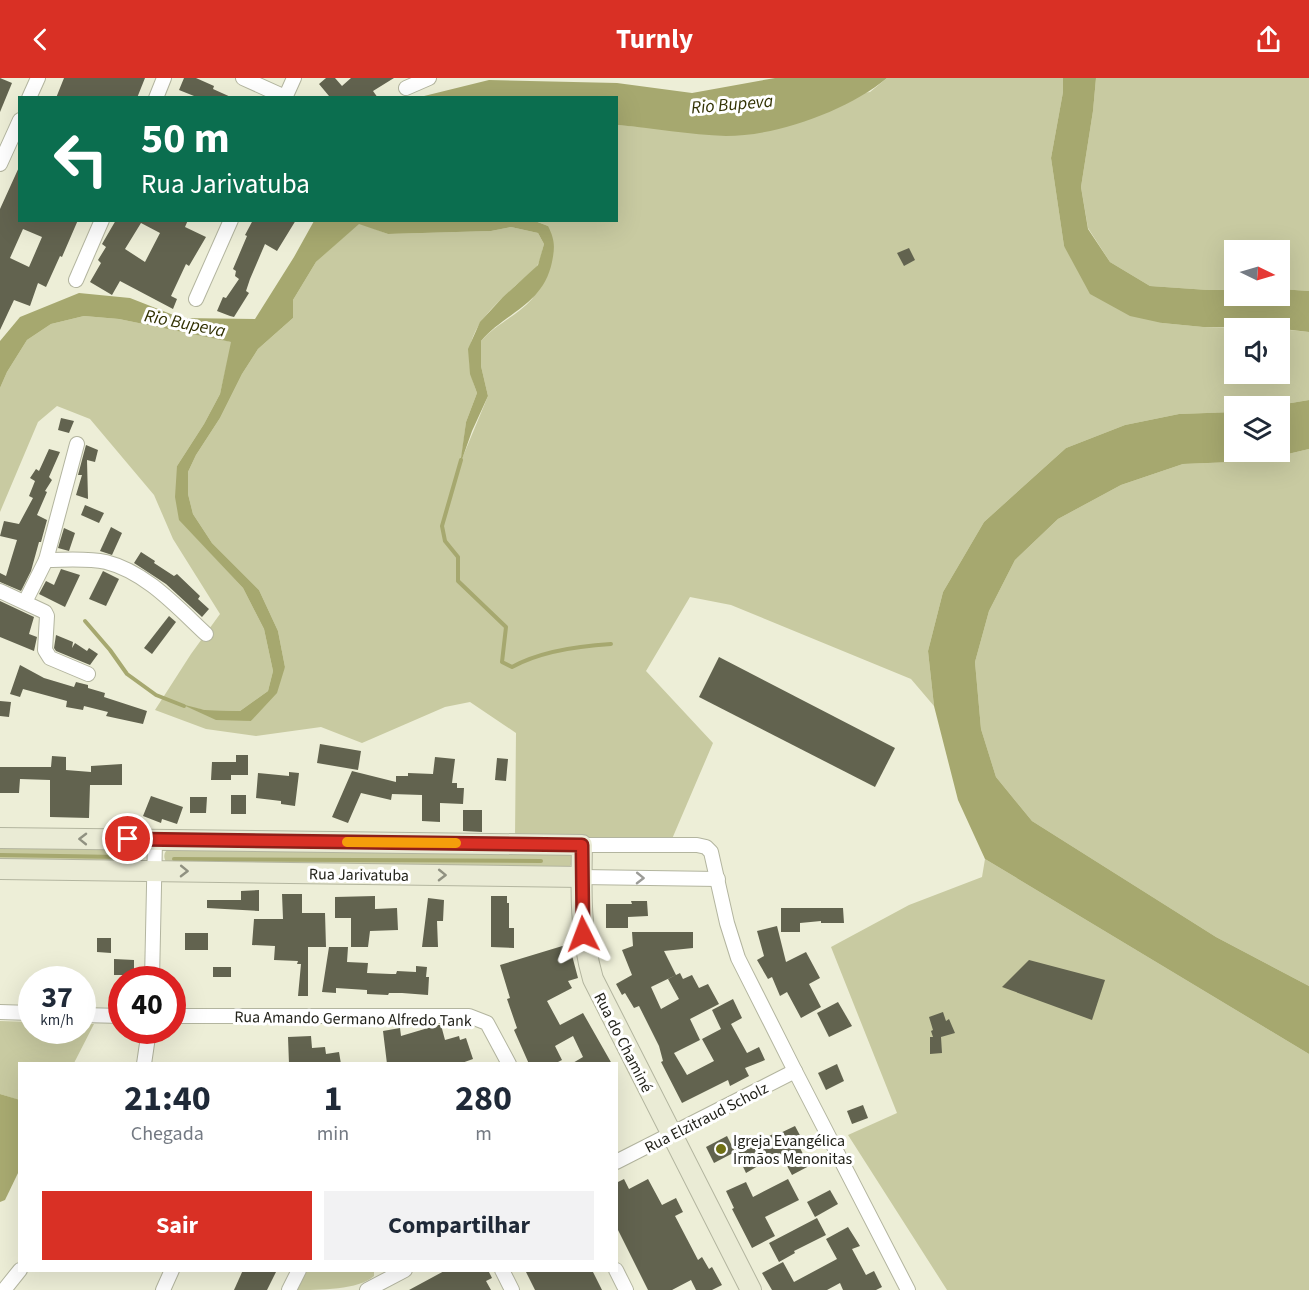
<!DOCTYPE html>
<html lang="pt">
<head>
<meta charset="utf-8">
<style>
	:root { --surface:#fff; --page:#f2f2f3; --text:#1f2937; --muted:#747a83; --accent:#d93025 }
	body { margin:0; font-family:"Source Sans 3",sans-serif; background:var(--page); color:var(--text); height:100vh; display:flex; flex-direction:column; font-size:22px; white-space:nowrap }
	* { box-sizing:border-box; margin:0 }
	p { font-size:20px; color:var(--muted) }
	.icon { flex:none; width:33px; height:33px; fill:none; stroke:currentColor; stroke-width:2; stroke-linecap:round; stroke-linejoin:round }
	.map { position:relative; flex:1; overflow:hidden }
	.panel { position:absolute; left:18px; top:984px; width:600px; height:210px; display:flex; flex-direction:column; background:var(--surface); border-radius:0px; box-shadow:0 6px 24px #0002 }
	.panel>* { flex:none }
	.hud { position:absolute; left:18px; top:18px; width:600px; height:126px; border-radius:0px; box-shadow:0 6px 24px #0002; background:#0b6e4f; color:#fff; overflow:hidden }
	.needle { width:39px; rotate:95deg }
	.tools { position:absolute; left:1224px; top:162px; display:grid; gap:12px }
	.tools a { display:grid; place-items:center; width:66px; height:66px; border-radius:0px; background:var(--surface); box-shadow:0 6px 24px #0002; font-size:30px }
	.speed { position:absolute; left:18px; top:888px; display:flex; gap:12px; font-size:30px; font-weight:700; text-align:center }
	.speed>* { display:grid; place-content:center; width:78px; height:78px; border-radius:50%; background:var(--surface); box-shadow:0 6px 24px #0002; line-height:1 }
	.speed small { font-size:15px; font-weight:400 }
	.speed .limit { border:9px solid #d22; background:#fff; color:#111 }
	.pin { position:absolute; display:grid; place-items:center; width:51px; height:51px; color:#fff; margin:-26px; border:3px solid #fff; border-radius:50%; box-shadow:0 2px 6px #0007 }
	.me { position:absolute; width:66px; margin:-33px; rotate:357deg; stroke-linejoin:round; filter:drop-shadow(0 0 4px #0008) }
	.turn { display:flex; align-items:center; gap:21px; height:126px; padding:0 24px; font-size:27px }
	.turn .icon { width:78px; height:78px; stroke-width:2.5 }
	.turn b { display:block; font-size:42px; line-height:51px }
	.eta { display:flex; justify-content:space-evenly; align-items:center; height:102px; text-align:center }
	.eta b { font-size:36px; font-weight:700; line-height:42px }
	.action { display:flex; gap:12px; margin-top:auto; padding:12px 24px }
	.action a { flex:1; height:69px; border-radius:0px; background:var(--accent); color:#fff; font-size:24px; font-weight:700; line-height:69px; text-align:center }
	.action a+a { background:var(--page); color:var(--text) }
	header { display:flex; justify-content:space-between; align-items:center; height:78px; padding:0 24px; background:var(--accent); color:#fff; font-size:27px; font-weight:700 }
	.map>svg:first-child { display:block }
</style>
</head>
<body>
<header><svg class="icon" aria-label="back" viewBox="0 0 24 24"><path d="M15 5l-7 7 7 7"/></svg>Turnly<svg class="icon" aria-label="share" viewBox="0 0 24 24"><path d="M12 15V3M7 8l5-5 5 5M5 13v7h14v-7"/></svg></header>
<div class="map">
<svg width="1309" height="1212" viewBox="0 0 1309 1212">
	<rect width="100%" height="100%" fill="#edeed7"/>
	<g fill="#c8caa1">
		<path d="M 887,0 L 1063,0 L 1063,14 L 1051,80 L 1064,168 L 1162,245 L 1203,249 L 1279,250 L 1234,250 L 1234,296 L 1280,296 L 1280,251 L 1309,254 L 1309,322 L 1273,328 L 1234,328 L 1234,334 L 1179,336 L 1125,347 L 1066,370 L 984,444 L 943,514 L 928,573 L 934,628 L 911,601 L 731,527 L 690,519 L 646,593 L 713,665 L 672,761 L 515,759 L 516,655 L 470,624 L 445,629 L 362,665 L 321,649 L 256,658 L 206,651 L 155,632 L 191,576 L 220,536 L 173,461 L 154,417 L 90,341 L 57,328 L 38,344 L 0,434 L 0,310 L 7,294 L 27,262 L 51,246 L 84,238 L 119,241 L 232,264 L 220,316 L 204,346 L 177,388 L 180,442 L 243,510 L 264,551 L 273,593 L 268,613 L 240,633 L 205,632 L 184,628 L 251,643 L 285,589 L 278,553 L 259,512 L 212,465 L 193,436 L 188,416 L 188,394 L 196,377 L 220,340 L 242,296 L 258,271 L 293,240 L 293,222 L 316,184 L 359,145 L 388,156 L 491,153 L 511,149 L 538,155 L 544,166 C 542,172 541,182 537,188 C 531,196 520,203 513,210 C 476,244 458,265 477,315 L 466,344 L 461,383 L 488,318 L 481,288 L 481,263 C 497,245 517,238 532,221 C 539,214 545,161 548,148 L 535,143 L 616,142 L 617,47 L 640,49 L 870,14 Z"/>
		<polygon points="1096,0 1309,0 1309,213 1280,211 1280,172 1234,172 1234,212 1208,212 1150,208 1110,184 1088,150 1081,109 1093,33"/>
		<polygon points="1309,371 1309,908 1216,859 1032,743 996,699 981,651 975,584 989,533 1015,482 1058,441 1121,407 1183,386 1258,383"/>
		<polygon points="0,766 140,770 143,777 140,784 0,784"/>
		<path d="M 169,770 L 570,775 L 573,778 L 573,785 L 567,791 L 166,784 C 163,778 164,774 169,770 Z"/>
		<polygon points="985,781 1309,976 1309,1212 947,1212 848,1057 897,1035 831,869 909,827 982,799"/>
		<polygon points="0,943 31,944 32,952 82,952 83,946 94,946 74,985 20,986 19,1022 0,1016"/>
		<path d="M 374,1192 L 374,1198 C 359,1212 319,1212 296,1212 L 305,1193 Z"/>
	</g>
	<polygon fill="#a9ab71" points="0,1016 20,1022 19,1093 5,1122 0,1124"/>
	<g fill="#a6a86f">
		<path d="M 775,0 L 887,0 C 847,33 777,58 726,58 C 690,57 653,50 617,47 L 616,20 L 420,19 L 489,2 L 617,5 L 692,15 Z"/>
		<polygon points="1063,0 1096,0 1093,33 1081,109 1088,151 1110,184 1150,208 1208,212 1234,212 1234,218 1280,218 1280,211 1309,213 1309,254 1265,249 1203,249 1162,245 1130,238 1090,216 1064,168 1051,80 1063,14"/>
		<path d="M 314,143 L 535,143 L 548,148 C 555,162 555,169 552,184 C 543,227 506,234 481,263 L 481,288 L 488,318 L 472,353 L 460,387 L 466,344 L 477,315 L 470,296 L 468,271 L 480,244 L 503,219 L 538,187 L 544,166 L 538,155 L 511,149 L 491,153 L 388,156 L 359,146 L 316,184 L 293,222 L 293,240 L 258,271 L 242,296 L 220,340 L 196,377 L 188,394 L 188,416 L 193,436 L 212,465 L 259,512 L 278,553 L 285,589 L 277,615 L 251,643 L 216,642 L 181,626 L 205,632 L 240,633 L 268,613 L 273,593 L 264,551 L 243,510 L 179,442 L 175,419 L 177,388 L 204,346 L 220,316 L 231,264 L 119,241 L 84,238 L 51,246 L 27,262 L 7,294 L 0,310 L 0,263 L 20,239 L 79,215 L 130,220 L 181,240 L 255,241 L 294,179 Z"/>
		<polygon points="1309,322 1309,371 1258,383 1183,386 1121,407 1058,441 1015,482 989,533 975,584 981,651 996,699 1032,743 1216,859 1309,908 1309,976 985,781 958,722 934,628 928,573 943,514 984,444 1066,370 1125,347 1179,336 1234,334 1234,374 1280,374 1280,328 1273,328"/>
	</g>
	<g fill="none" stroke-linecap="round" stroke-linejoin="round">
		<g stroke="#a6a86f" stroke-width="4">
			<path d="M 461,382 L 442,448 L 445,463 L 458,479 L 458,503 L 506,549 L 502,584 L 512,589 C 541,573 578,568 611,566"/>
			<polyline points="85,543 110,572 127,596 156,617 184,628"/>
			<polyline points="0,777 119,779"/>
			<polyline points="174,781 541,783"/>
		</g>
	</g>
	<g fill="#62634f" fill-rule="evenodd">
		<polygon points="0,0 12,5 0,34"/>
		<polygon points="64,0 145,0 137,20 56,20"/>
		<polygon points="184,0 196,0 214,8 213,11 233,20 199,20 179,12"/>
		<polygon points="326,0 335,0 342,8 351,0 394,0 373,13 378,20 328,20 329,18 319,6"/>
		<path d="M 20,87 L 20,142 L 78,142 L 62,179 L 60,178 L 46,209 L 38,205 L 30,228 L 14,222 L 0,252 L 0,131 ZM 23,151 L 42,159 L 29,189 L 10,180 Z"/>
		<path d="M 116,142 L 188,142 L 185,149 L 206,159 L 189,188 L 186,186 L 171,218 L 177,221 L 173,231 L 120,203 L 112,217 L 90,204 L 101,185 L 98,182 L 106,169 L 102,166 ZM 141,145 L 160,155 L 145,184 L 125,171 Z"/>
		<polygon points="253,142 296,142 277,173 265,166 250,201 246,213 249,215 234,239 230,238 217,233 223,219 226,220 239,201 235,198 236,193 233,191 247,158 245,157"/>
		<polygon points="909,170 915,182 904,188 897,175"/>
		<polygon points="61,340 74,343 69,355 58,352"/>
		<polygon points="86,367 98,372 95,384 87,382 88,421 76,417 82,397 78,397"/>
		<polygon points="49,371 60,374 49,399 52,402 45,413 47,414 37,437 47,442 41,464 39,464 31,493 21,513 0,504 0,495 6,498 17,462 0,458 4,443 19,446 33,420 29,418 35,403 30,400 36,391 39,393"/>
		<polygon points="85,427 104,435 99,445 81,437"/>
		<polygon points="111,449 122,455 112,477 100,473"/>
		<polygon points="64,450 75,455 69,473 58,470"/>
		<polygon points="141,474 155,483 154,485 174,498 177,496 200,518 198,521 209,531 202,539 166,506 134,485"/>
		<polygon points="61,491 80,497 65,529 39,516 46,503 54,507"/>
		<polygon points="103,493 119,501 106,528 89,521"/>
		<polygon points="0,523 34,539 29,556 37,559 34,573 0,559"/>
		<polygon points="169,538 176,544 152,576 144,570"/>
		<polygon points="56,557 73,564 72,570 75,565 87,573 89,570 98,576 90,587 56,573 54,570"/>
		<polygon points="719,579 895,670 875,709 699,619"/>
		<polygon points="20,587 44,600 74,609 76,604 88,607 88,610 105,615 104,619 147,633 143,646 106,638 108,634 84,628 83,632 66,629 67,623 23,611 20,619 10,616"/>
		<polygon points="0,623 11,624 9,639 0,638"/>
		<polygon points="320,666 361,673 358,692 317,685"/>
		<polygon points="236,677 248,677 248,697 231,697 231,702 211,702 212,684 236,684"/>
		<polygon points="52,678 66,679 66,692 91,694 91,688 122,686 122,707 90,707 89,740 50,739 50,702 20,701 19,715 0,715 0,689 51,689"/>
		<polygon points="435,679 455,681 452,705 457,705 457,710 464,710 463,726 440,725 440,744 422,743 422,717 392,716 391,722 361,715 348,745 332,739 352,693 396,704 396,698 408,698 408,695 433,696"/>
		<polygon points="497,680 508,681 506,703 495,702"/>
		<polygon points="289,694 299,695 295,728 281,726 281,723 256,720 258,695 289,698"/>
		<rect x="231" y="717" width="15" height="19"/>
		<polygon points="151,718 183,729 177,746 162,741 161,745 143,738"/>
		<polygon points="190,719 207,719 206,735 190,735"/>
		<polygon points="463,732 482,732 482,754 463,753"/>
		<polygon points="259,812 259,833 207,830 207,822 241,822 241,813"/>
		<polygon points="282,816 302,816 302,835 325,835 326,869 308,869 308,918 298,918 301,886 297,886 298,883 274,882 275,868 252,867 254,841 283,841"/>
		<polygon points="375,818 375,831 397,830 398,852 370,853 368,869 351,869 351,840 335,840 335,819"/>
		<polygon points="491,818 507,818 507,825 509,825 509,850 514,850 514,870 491,869"/>
		<polygon points="428,820 444,822 443,843 437,843 438,869 422,869"/>
		<polygon points="631,823 647,823 648,838 628,839 628,850 606,850 606,826 632,826"/>
		<polygon points="781,830 843,830 844,845 821,845 821,843 800,845 800,854 781,854"/>
		<polygon points="777,848 786,884 806,874 820,900 809,906 821,929 801,940 787,914 780,918 772,899 768,901 757,882 764,878 757,853"/>
		<polygon points="632,854 693,854 693,870 664,873 676,897 651,909 661,931 679,921 668,901 680,895 683,901 692,897 699,910 708,906 719,926 690,941 700,962 674,975 687,997 714,983 702,961 721,951 712,932 733,921 742,940 731,946 747,975 759,969 765,982 745,990 749,998 730,1008 728,1002 682,1025 661,984 663,983 659,968 639,928 634,930 625,915 622,917 616,906 632,897 622,872 633,868"/>
		<rect x="185" y="855" width="23" height="17"/>
		<polygon points="97,860 111,860 111,875 97,874"/>
		<polygon points="569,866 578,900 568,903 572,910 547,923 560,947 583,935 612,986 571,986 583,979 573,958 555,968 562,982 554,986 529,986 514,952 517,950 507,921 510,920 500,887"/>
		<polygon points="329,869 348,869 347,884 368,885 367,895 391,896 396,896 397,893 416,894 416,888 427,889 426,899 429,899 428,917 402,915 389,915 388,917 367,916 367,912 336,910 336,915 322,914"/>
		<polygon points="114,881 134,882 134,897 114,897"/>
		<polygon points="1029,882 1105,902 1092,942 1002,909"/>
		<rect x="213" y="889" width="18" height="10"/>
		<polygon points="838,924 852,948 829,959 817,935"/>
		<polygon points="943,934 946,943 949,941 955,955 941,959 942,975 930,976 930,959 933,959 931,953 933,952 929,939"/>
		<polygon points="438,947 441,947 445,962 459,958 460,962 466,960 473,981 459,986 387,986 383,953 400,950 401,958"/>
		<polygon points="311,958 312,970 325,969 326,976 339,974 341,986 289,986 288,959"/>
		<polygon points="837,986 844,1003 826,1012 818,995"/>
		<polygon points="863,1027 868,1040 852,1046 847,1033"/>
		<polygon points="795,1048 803,1063 798,1066 809,1088 792,1097 780,1075 746,1095 735,1072 752,1063 754,1066 773,1056 774,1058"/>
		<polygon points="727,1058 735,1074 714,1085 706,1069"/>
		<polygon points="624,1101 629,1111 648,1101 662,1127 676,1120 683,1134 675,1138 698,1182 702,1179 709,1191 712,1189 722,1207 712,1212 696,1212 691,1202 672,1212 648,1212 616,1148 616,1105"/>
		<polygon points="788,1101 799,1122 765,1139 775,1158 752,1170 732,1131 734,1130 726,1113 746,1104 753,1119"/>
		<polygon points="830,1112 838,1126 815,1139 807,1124"/>
		<polygon points="817,1140 826,1157 794,1173 795,1175 779,1184 769,1165"/>
		<polygon points="848,1149 860,1168 852,1171 866,1197 874,1193 882,1209 876,1212 843,1212 840,1205 827,1212 772,1212 762,1195 783,1184 794,1204 837,1181 826,1161"/>
		<polygon points="243,1192 277,1192 267,1212 234,1212"/>
		<polygon points="446,1192 488,1192 492,1200 486,1203 491,1212 409,1212"/>
		<polygon points="525,1192 592,1192 602,1212 535,1212"/>
	</g>
	<g fill="none" stroke-linecap="round" stroke-linejoin="round">
		<defs>
			<g id="street">
				<polyline points="243,0 285,19"/>
				<polyline points="406,10 429,0"/>
				<polyline points="29,20 38,0"/>
				<polyline points="156,20 164,0"/>
				<polyline points="285,20 294,0"/>
				<polyline points="0,86 20,42"/>
				<polyline points="76,202 102,142"/>
				<polyline points="196,221 231,142"/>
				<polyline points="46,482 77,366"/>
				<polyline points="0,513 45,534 47,538 45,572 50,580 88,596"/>
				<path d="M 25,524 L 46,482 C 66,482 87,480 106,484 C 146,494 177,529 206,556"/>
				<polyline points="582,767 697,767 706,769 711,774 727,845 738,880 795,993 908,1212"/>
				<polyline points="581,799 718,801"/>
				<polyline points="152,902 155,762"/>
				<polyline points="0,934 32,935"/>
				<polyline points="82,937 122,938"/>
				<polyline points="172,938 469,938 487,945 509,986"/>
				<polyline points="144,986 149,952"/>
				<polyline points="616,1084 795,993"/>
				<polyline points="502,1192 512,1212"/>
				<polyline points="616,1192 626,1212"/>
				<polyline points="4,1212 20,1192"/>
				<polyline points="163,1212 172,1192"/>
				<polyline points="289,1212 299,1192"/>
				<polyline points="367,1212 405,1192"/>
			</g>
			<g id="secondary">
				<path d="M 0,760 L 582,767 C 581,812 580,857 593,901 L 751,1212"/>
				<polyline points="0,791 581,799"/>
			</g>
		</defs>
		<use href="#street" stroke="#b3b59f" stroke-width="16"/>
		<use href="#secondary" stroke="#b3b59f" stroke-width="22"/>
		<use href="#street" stroke="#fff" stroke-width="14"/>
		<use href="#secondary" stroke="#eaebd5" stroke-width="20"/>
	</g>
	<defs><path id="oneway-chevron" d="M-2-3.5L2.5 0L-2 3.5" fill="none" stroke-width="1.6" stroke-linecap="round" stroke-linejoin="round" transform="scale(1.5)"/></defs>
	<g stroke="#909181">
		<use href="#oneway-chevron" transform="translate(83 761) rotate(-179)"/>
		<use href="#oneway-chevron" transform="translate(184 793) rotate(1)"/>
		<use href="#oneway-chevron" transform="translate(442 797) rotate(1)"/>
	</g>
	<use stroke="#9c9c98" href="#oneway-chevron" transform="translate(640 800) rotate(1)"/>
	<g fill="none" stroke-linecap="round" stroke-linejoin="round">
		<defs>
			<polyline id="route" points="128,761 582,767 583,856"/>
		</defs>
		<use href="#route" stroke="#8d1f18" stroke-width="15"/>
		<use href="#route" stroke="#d93025" stroke-width="10"/>
		<polyline stroke="#f59e0b" stroke-width="10" points="347,764 456,765"/>
	</g>
	<circle fill="#707014" stroke="#fff" stroke-width="2" cx="721" cy="1071" r="6"/>
	<g text-anchor="middle" stroke-width="6" stroke-linejoin="round" paint-order="stroke">
		<g font-size="16" fill="#23231b" stroke="#fff">
			<text transform="translate(359 796) rotate(1)" y="6">Rua Jarivatuba</text>
			<text transform="translate(353 940) rotate(1)" y="6">Rua Amando Germano Alfredo Tank</text>
			<text transform="translate(624 964) rotate(63)" y="6">Rua do Chaminé</text>
			<text transform="translate(706 1039) rotate(-27)" y="6">Rua Elzitraud Scholz</text>
		</g>
		<g font-size="16" fill="#23231b" stroke="#fff" text-anchor="start">
			<text x="733" y="1068">Igreja Evangélica<tspan x="733" dy="18">Irmãos Menonitas</tspan></text>
		</g>
		<g font-size="18" font-style="italic" fill="#323203" stroke="#fff">
			<text transform="translate(732 26) rotate(-5)" y="6">Rio Bupeva</text>
			<text transform="translate(185 245) rotate(11)" y="6">Rio Bupeva</text>
		</g>
	</g>
</svg>
<div class="tools">
<a><svg class="needle" viewBox="-14 -14 28 28"><path d="M0-13l5 13h-10z" fill="#e53935"/><path d="M0 13l5-13h-10z" fill="#747a83"/></svg></a>
<a><svg class="icon" aria-label="sound" viewBox="0 0 24 24"><path d="M4 9h4l5-4v14l-5-4H4zM17 9q2 3 0 6"/></svg></a>
<a><svg class="icon" aria-label="layers" viewBox="0 0 24 24"><path d="M12 4l9 5-9 5-9-5zM3 14l9 5 9-5"/></svg></a>
</div>
<div class="speed"><div>37<small>km/h</small></div><div class="limit">40</div></div>
<div class="pin" style="left:128px;top:761px;background:#d93025"><svg class="icon" aria-label="arrive" viewBox="0 0 24 24"><path d="M6 21V4h12l-3 4 3 4H6"/></svg></div>
<svg class="me" style="left:583px;top:856px" viewBox="-20 -20 40 40"><path d="M0-17L14 15 0 8-14 15z" fill="#d93025" stroke="#fff" stroke-width="4"/></svg>
<div class="hud">
<div class="turn"><svg class="icon" aria-label="left" viewBox="0 0 24 24"><path d="M17 20v-9H6M10 6l-5 5 5 5"/></svg><div><b>50 m</b>Rua Jarivatuba</div></div>
</div>
<section class="panel">
<div class="eta">
<div><b>21:40</b><p>Chegada</p></div>
<div><b>1</b><p>min</p></div>
<div><b>280</b><p>m</p></div>
</div>
<div class="action"><a>Sair</a><a>Compartilhar</a></div>
</section>
</div>
</body>
</html>
